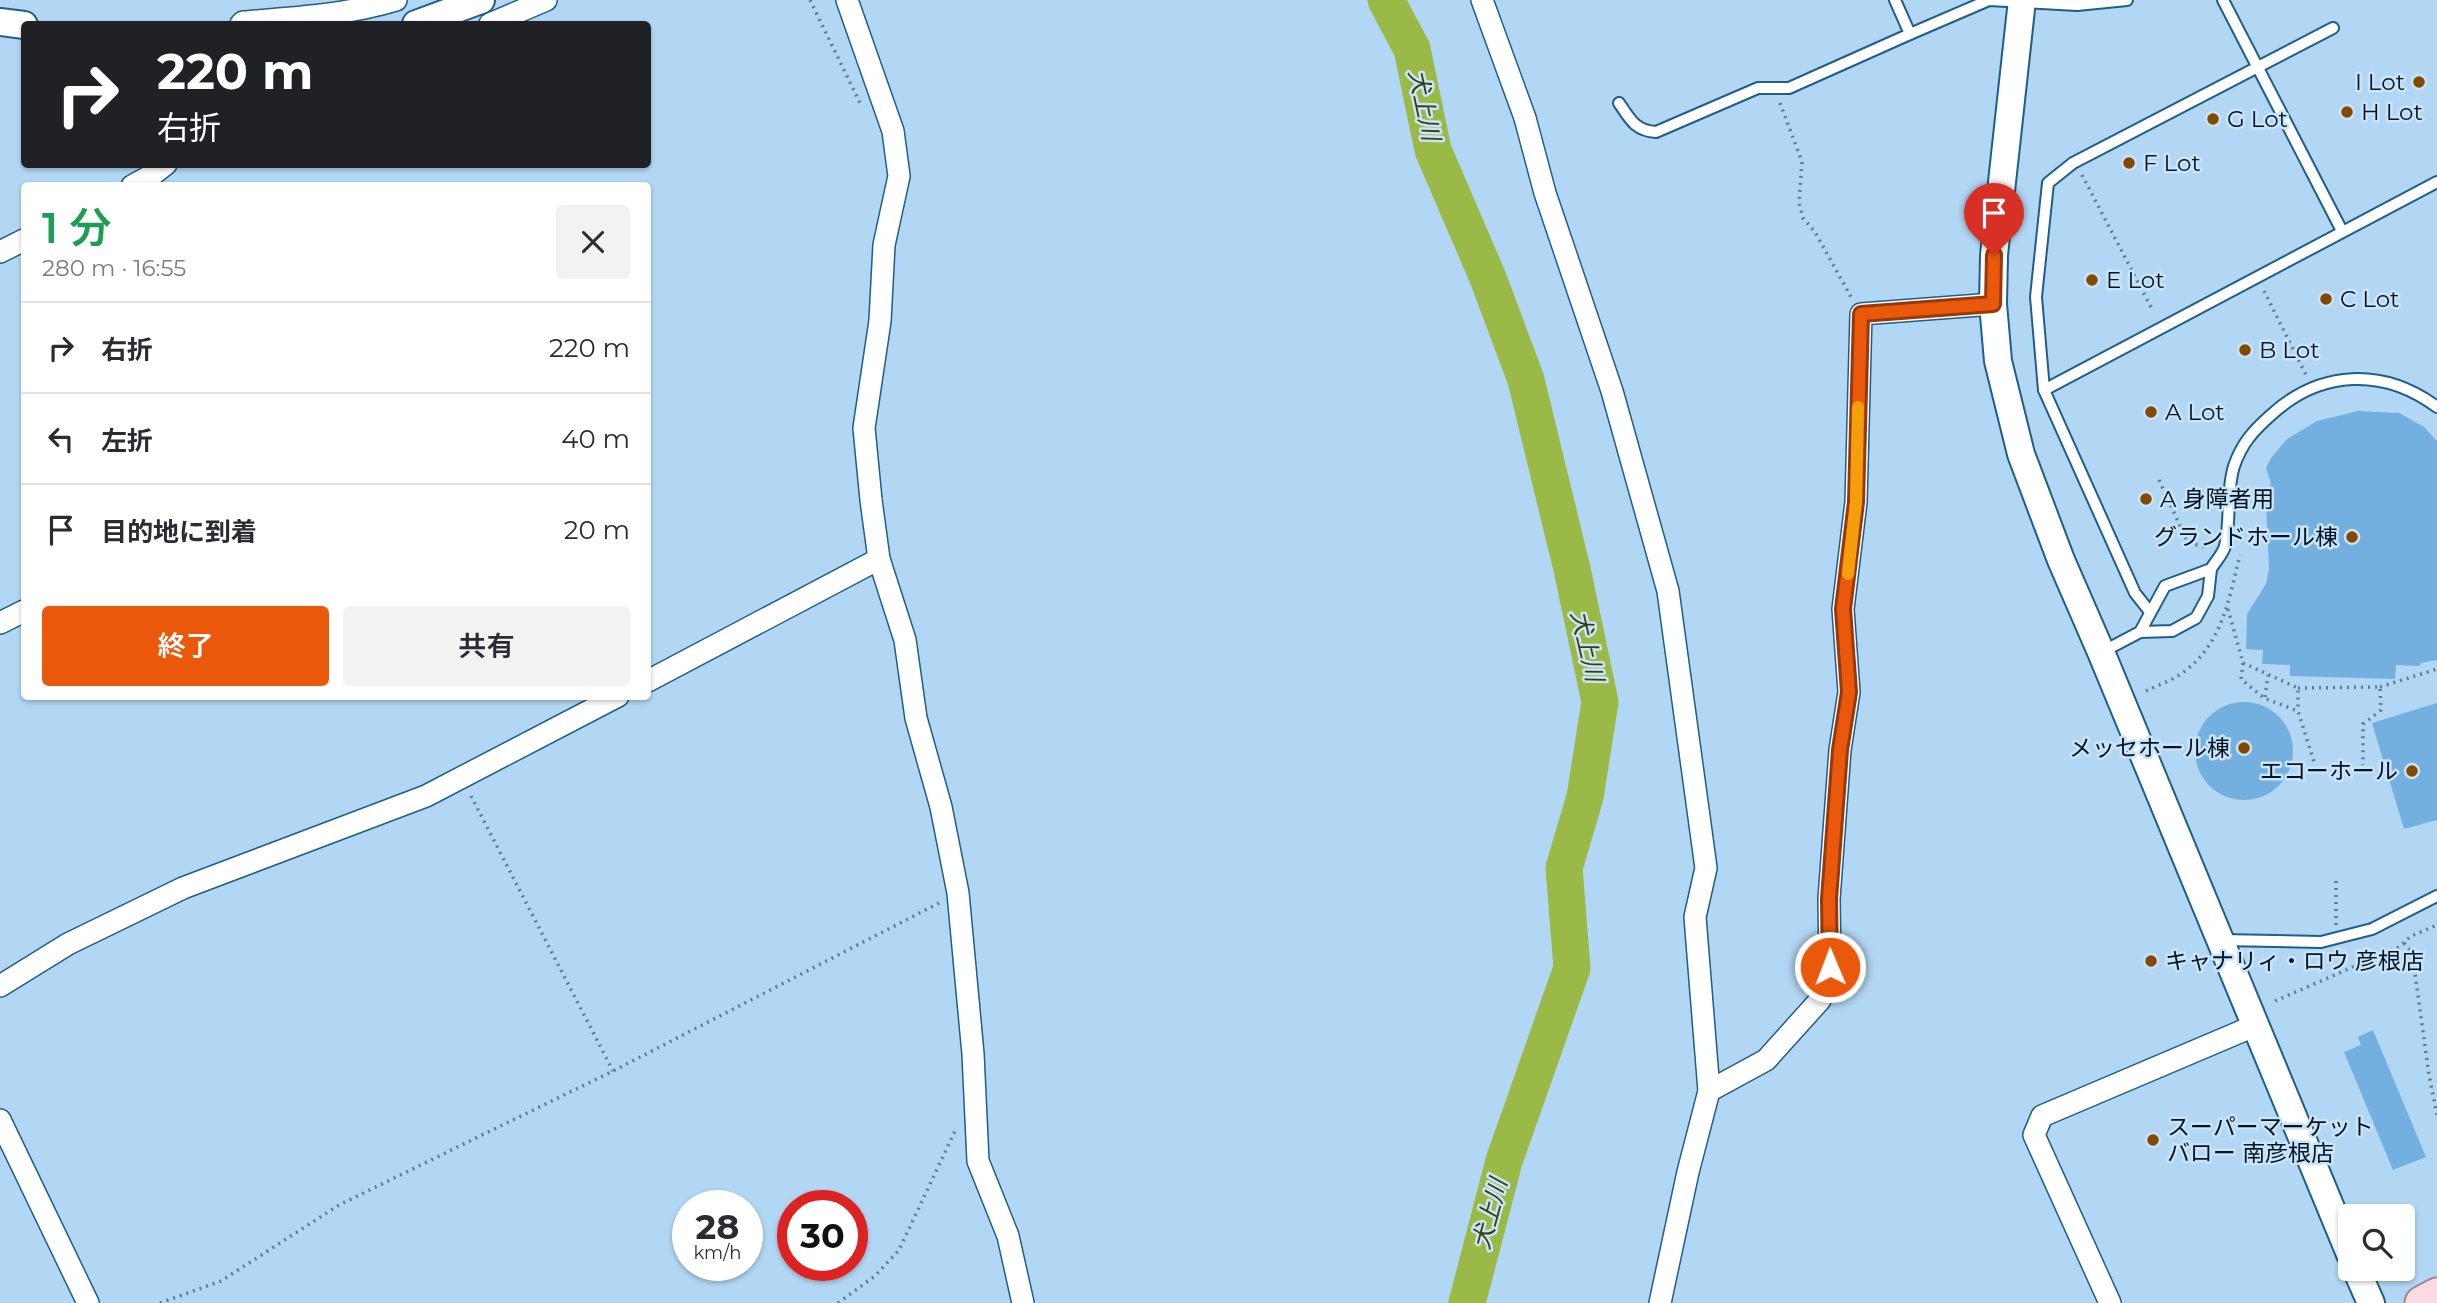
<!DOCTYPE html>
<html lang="ja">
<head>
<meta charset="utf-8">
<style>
	:root { --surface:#fff; --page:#f2f2f3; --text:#2b2b33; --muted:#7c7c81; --line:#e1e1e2; --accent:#ea580c }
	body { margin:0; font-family:Montserrat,"Noto Sans JP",sans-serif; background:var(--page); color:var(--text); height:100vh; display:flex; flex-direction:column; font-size:26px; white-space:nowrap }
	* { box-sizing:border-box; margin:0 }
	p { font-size:23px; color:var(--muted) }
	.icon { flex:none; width:38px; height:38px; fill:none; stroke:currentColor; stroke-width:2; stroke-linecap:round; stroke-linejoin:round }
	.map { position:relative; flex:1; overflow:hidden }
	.drawer { position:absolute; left:21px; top:182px; width:630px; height:518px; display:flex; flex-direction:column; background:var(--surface); border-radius:7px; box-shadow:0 2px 5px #0004 }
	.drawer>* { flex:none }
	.hud { position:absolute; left:21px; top:21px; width:630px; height:147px; border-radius:7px; box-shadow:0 2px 5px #0004; background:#202124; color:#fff; overflow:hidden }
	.tools { position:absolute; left:2338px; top:1204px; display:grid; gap:14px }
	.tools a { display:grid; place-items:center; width:77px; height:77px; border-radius:7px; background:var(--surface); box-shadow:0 2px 5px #0004; font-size:35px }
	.speed { position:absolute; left:672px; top:1190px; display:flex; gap:14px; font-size:35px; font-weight:700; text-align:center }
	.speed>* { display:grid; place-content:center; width:91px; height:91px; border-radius:50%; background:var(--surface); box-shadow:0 2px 5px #0004; line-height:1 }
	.speed small { font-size:18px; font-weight:400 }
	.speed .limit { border:10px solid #d22; background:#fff; color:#111 }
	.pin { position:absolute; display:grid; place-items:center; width:60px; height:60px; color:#fff; margin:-72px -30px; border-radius:50% 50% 50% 0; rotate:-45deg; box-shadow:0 0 7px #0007 }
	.pin .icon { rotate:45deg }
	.me { position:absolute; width:77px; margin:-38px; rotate:359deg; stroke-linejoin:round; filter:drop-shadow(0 0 5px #0008) }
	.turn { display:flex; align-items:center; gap:24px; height:147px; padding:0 21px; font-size:32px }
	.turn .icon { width:91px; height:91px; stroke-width:2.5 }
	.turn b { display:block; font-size:49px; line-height:60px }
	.round { display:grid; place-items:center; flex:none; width:74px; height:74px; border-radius:7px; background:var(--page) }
	.head { display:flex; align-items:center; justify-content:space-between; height:119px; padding:0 21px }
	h1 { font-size:42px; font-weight:600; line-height:52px; color:#1e9e55 }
	.cta { display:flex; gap:14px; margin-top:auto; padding:14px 21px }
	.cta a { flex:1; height:80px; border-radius:7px; background:var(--accent); color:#fff; font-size:28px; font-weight:600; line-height:80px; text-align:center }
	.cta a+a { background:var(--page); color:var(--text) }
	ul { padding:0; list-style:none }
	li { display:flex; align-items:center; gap:21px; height:91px; padding:0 21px; border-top:2px solid var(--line) }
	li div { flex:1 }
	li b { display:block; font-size:26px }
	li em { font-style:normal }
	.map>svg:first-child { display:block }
</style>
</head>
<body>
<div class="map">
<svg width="2437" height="1303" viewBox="0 0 2437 1303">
	<rect width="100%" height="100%" fill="#b2d7f4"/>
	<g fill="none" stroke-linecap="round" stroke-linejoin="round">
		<polyline stroke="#9bb947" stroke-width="37" points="1386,0 1412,49 1433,150 1488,278 1526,380 1572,569 1600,702 1585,797 1564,868 1572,968 1504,1161 1467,1303"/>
	</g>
	<g fill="#73b0df">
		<polygon points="2358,411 2399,413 2424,427 2437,441 2437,660 2421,663 2419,666 2396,665 2395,679 2290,676 2290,665 2262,664 2263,650 2246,649 2247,614 2266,584 2269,569 2266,505 2271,483 2266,468 2271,458 2287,439 2317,421"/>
		<circle cx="2244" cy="751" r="49"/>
		<polygon points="2437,703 2437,820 2404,829 2372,723"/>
		<polygon points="2373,1030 2426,1157 2393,1170 2344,1052 2361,1045 2358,1037"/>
	</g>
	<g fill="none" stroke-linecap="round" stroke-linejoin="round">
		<defs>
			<g id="service">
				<polyline points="2223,0 2342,231"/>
				<polyline points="1910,34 1989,0 2077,5 2127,0"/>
				<path d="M 1619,103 C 1630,119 1635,131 1656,132 L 1758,88 L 1789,88 L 1910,34 L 1895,0"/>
				<polyline points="2044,390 2437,182"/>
				<path d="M 2211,569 C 2215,562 2223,554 2225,546 C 2231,520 2226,492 2234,466 C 2242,443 2253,431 2271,415 C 2320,370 2383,367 2437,407"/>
				<polyline points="2150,612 2135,593 2044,390 2036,297 2048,183 2073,163 2333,28"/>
				<polyline points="2102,652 2140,632 2172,631 2196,618 2208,596 2211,569 2165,586 2140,632"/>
				<polyline points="2222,940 2321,942 2372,929 2437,896"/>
			</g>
			<g id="minor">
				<polyline points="847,0 893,131 899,176 884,245 880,321 864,428 871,500 879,559 905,640 916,718 941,807 958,893 973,1054 978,1161 1008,1236 1023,1303"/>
				<polyline points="1482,0 1525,118 1545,193 1612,391 1668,591 1706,868 1695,917 1709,1091 1688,1172 1660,1303"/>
				<path d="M 241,24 L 243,22 C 293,18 347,15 396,0"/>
				<polyline points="490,24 546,0"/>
				<polyline points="132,186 152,175 166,164"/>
				<polyline points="0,252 24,240"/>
				<polyline points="0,623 24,611"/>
				<polyline points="648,681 879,559"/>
				<polyline points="0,986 68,944 183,888 426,796 618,696"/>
				<polyline points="1709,1091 1766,1060 1820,1000 1830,967 1829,899 1840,750 1849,692 1843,609 1856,502 1861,314 1993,304"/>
				<polyline points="0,1120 88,1303"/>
				<polyline points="2110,1303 2034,1135 2042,1116 2254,1026"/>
			</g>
			<g id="tertiary">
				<polyline points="2022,0 1994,255 1993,304 1998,361 2021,454 2061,560 2101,652 2350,1254"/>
				<polyline points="0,22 24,25"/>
				<polyline points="416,24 481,0"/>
				<polyline points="2356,1269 2371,1303"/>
			</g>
			<polyline id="primary" points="2422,1303 2437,1295"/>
		</defs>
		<use href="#service" stroke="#1e5e88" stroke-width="14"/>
		<use href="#minor" stroke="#1e5e88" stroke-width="24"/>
		<use href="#tertiary" stroke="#1e5e88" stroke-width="30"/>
		<use href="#primary" stroke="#a38594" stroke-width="37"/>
		<g stroke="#5e7c93" stroke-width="3.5" stroke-dasharray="2 5" stroke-linecap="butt">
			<polyline points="810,0 860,103"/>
			<polyline points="1780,103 1802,162 1799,203 1803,218 1815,232 1851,297"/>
			<polyline points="2082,175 2153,311"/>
			<polyline points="2264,291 2306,375"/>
			<polyline points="2159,480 2188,543 2207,547"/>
			<polyline points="2228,609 2243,663 2241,679 2264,698 2298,711 2314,762"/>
			<polyline points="2243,663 2298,688 2298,711"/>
			<polyline points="2380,687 2437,669"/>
			<polyline points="2298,688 2380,687 2381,710 2363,724 2363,765"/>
			<path d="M 2146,691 C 2158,685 2174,680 2185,671 C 2223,642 2229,598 2240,555"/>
			<polyline points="2265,697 2268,675"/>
			<polyline points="471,796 613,1071"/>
			<polyline points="2336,881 2336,925"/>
			<polyline points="2404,943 2412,952 2429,1075 2437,1115"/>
			<polyline points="2275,1001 2399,947 2411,936 2437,925"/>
			<polyline points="160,1303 221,1281 339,1205 613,1071 939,903"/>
			<polyline points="838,1303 875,1276 899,1250 955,1131"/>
		</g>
		<use href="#service" stroke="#fff" stroke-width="10"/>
		<use href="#minor" stroke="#fff" stroke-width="21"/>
		<use href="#tertiary" stroke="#fff" stroke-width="26"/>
		<use href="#primary" stroke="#fddae2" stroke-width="33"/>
	</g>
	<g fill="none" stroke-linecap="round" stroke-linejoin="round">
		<defs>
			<polyline id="route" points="1830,967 1829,899 1840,750 1849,692 1843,609 1856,502 1861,314 1993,304 1994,255"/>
		</defs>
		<use href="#route" stroke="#983908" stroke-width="18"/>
		<use href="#route" stroke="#ea580c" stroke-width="12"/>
		<polyline stroke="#f59e0b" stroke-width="12" points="1848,574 1856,502 1858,407"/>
	</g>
	<g fill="#834900" stroke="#cae3f6" stroke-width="2.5">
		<circle cx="2419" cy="82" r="7"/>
		<circle cx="2347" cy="112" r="7"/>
		<circle cx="2213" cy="119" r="7"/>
		<circle cx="2129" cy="163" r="7"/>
		<circle cx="2092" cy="280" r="7"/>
		<circle cx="2326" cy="299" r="7"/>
		<circle cx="2245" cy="350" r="7"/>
		<circle cx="2151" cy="412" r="7"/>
		<circle cx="2146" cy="499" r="7"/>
		<circle cx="2352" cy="537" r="7"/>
		<circle cx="2244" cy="748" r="7"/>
		<circle cx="2412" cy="771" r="7"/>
		<circle cx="2151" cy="961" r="7"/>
		<circle cx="2153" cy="1140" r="7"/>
	</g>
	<g text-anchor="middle" stroke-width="5" stroke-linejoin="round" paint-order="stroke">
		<g font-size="23" fill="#001526" stroke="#cae3f6" text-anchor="start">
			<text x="2405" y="90" text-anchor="end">I Lot</text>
			<text x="2361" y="120">H Lot</text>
			<text x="2227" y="127">G Lot</text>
			<text x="2143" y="171">F Lot</text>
			<text x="2106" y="288">E Lot</text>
			<text x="2340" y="307">C Lot</text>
			<text x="2259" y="358">B Lot</text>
			<text x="2165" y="420">A Lot</text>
			<text x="2160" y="507">A 身障者用</text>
			<text x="2338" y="545" text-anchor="end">グランドホール棟</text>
			<text x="2230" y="756" text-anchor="end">メッセホール棟</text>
			<text x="2398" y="779" text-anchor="end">エコーホール</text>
			<text x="2165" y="969">キャナリィ・ロウ 彦根店</text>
			<text x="2167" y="1135">スーパーマーケット<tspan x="2167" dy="26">バロー 南彦根店</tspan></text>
		</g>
		<g font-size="24" font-style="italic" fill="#344011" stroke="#cae3f6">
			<text transform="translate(1424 105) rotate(78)" y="8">犬上川</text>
			<text transform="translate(1587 646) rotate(77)" y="8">犬上川</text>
			<text transform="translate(1490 1214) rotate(-75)" y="8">犬上川</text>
		</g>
	</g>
</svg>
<div class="tools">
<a><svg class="icon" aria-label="search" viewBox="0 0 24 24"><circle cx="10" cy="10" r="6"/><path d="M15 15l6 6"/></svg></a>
</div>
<div class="speed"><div>28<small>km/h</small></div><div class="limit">30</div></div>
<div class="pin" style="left:1994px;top:255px;background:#d93025"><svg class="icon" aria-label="arrive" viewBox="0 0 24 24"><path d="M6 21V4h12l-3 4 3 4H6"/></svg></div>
<svg class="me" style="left:1830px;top:967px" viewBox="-20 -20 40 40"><circle r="17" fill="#ea580c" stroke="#fff" stroke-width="3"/><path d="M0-11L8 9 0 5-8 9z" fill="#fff"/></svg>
<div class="hud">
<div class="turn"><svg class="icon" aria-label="right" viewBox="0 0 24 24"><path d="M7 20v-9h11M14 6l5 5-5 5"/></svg><div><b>220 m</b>右折</div></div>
</div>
<section class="drawer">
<div class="head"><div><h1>1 分</h1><p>280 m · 16:55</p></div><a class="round"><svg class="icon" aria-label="close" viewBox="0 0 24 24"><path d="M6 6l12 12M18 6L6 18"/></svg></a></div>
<ul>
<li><svg class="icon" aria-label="right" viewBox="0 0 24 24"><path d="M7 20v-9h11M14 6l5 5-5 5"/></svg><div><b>右折</b></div><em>220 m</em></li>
<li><svg class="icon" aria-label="left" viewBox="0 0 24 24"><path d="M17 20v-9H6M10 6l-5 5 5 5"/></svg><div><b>左折</b></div><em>40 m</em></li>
<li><svg class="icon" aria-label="arrive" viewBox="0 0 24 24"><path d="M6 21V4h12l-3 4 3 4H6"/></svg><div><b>目的地に到着</b></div><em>20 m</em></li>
</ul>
<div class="cta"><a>終了</a><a>共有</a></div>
</section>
</div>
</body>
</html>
